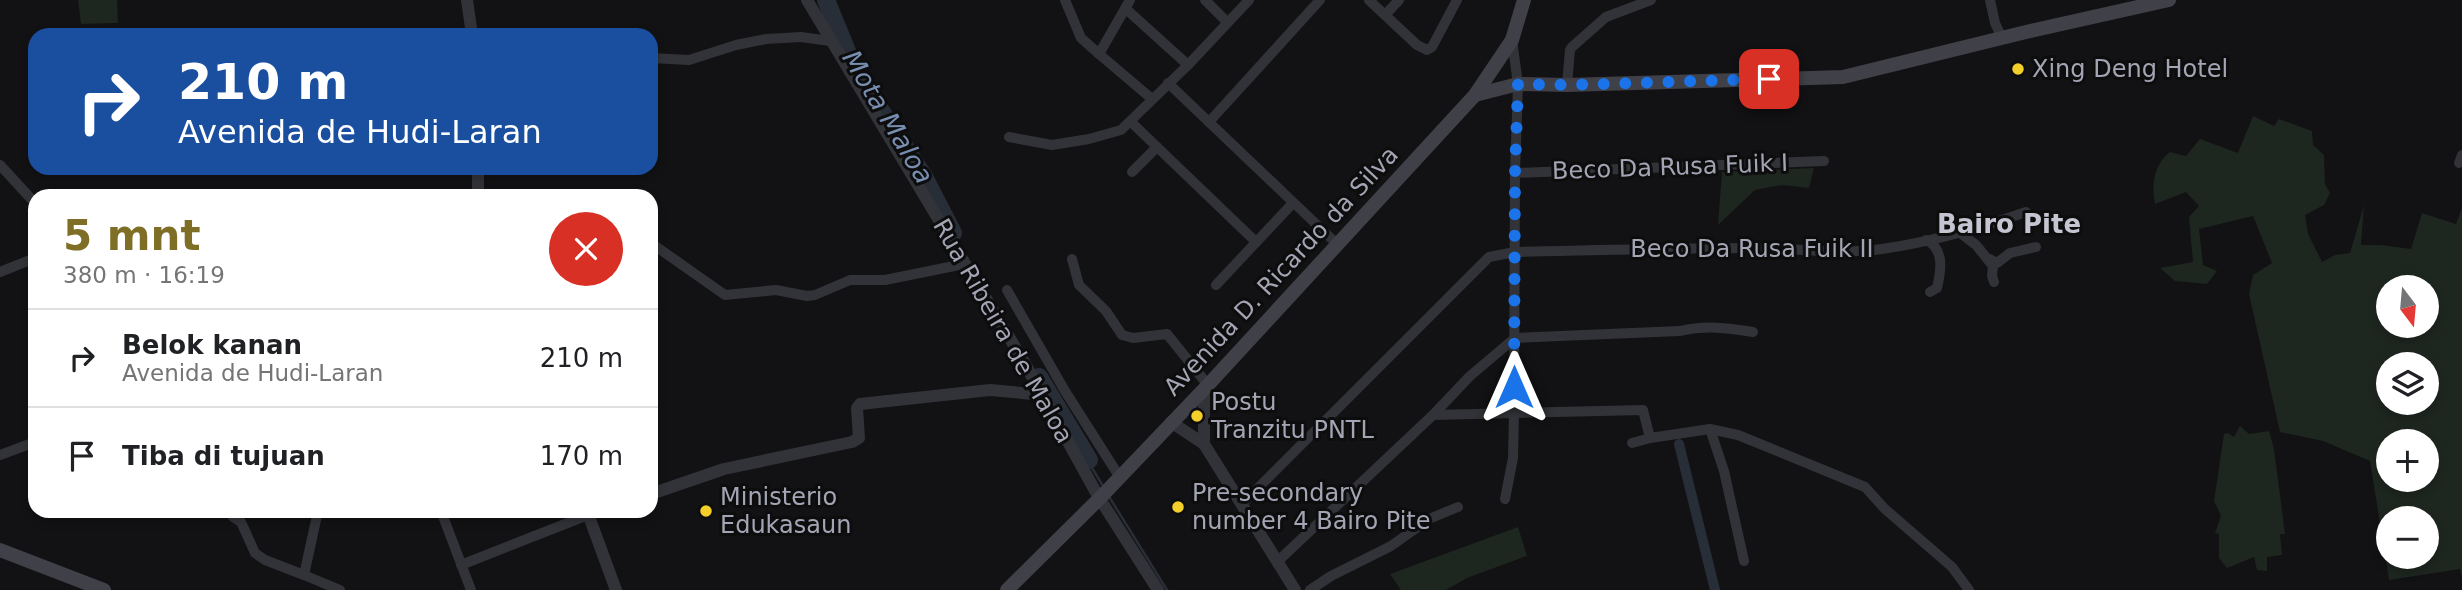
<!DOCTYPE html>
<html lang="id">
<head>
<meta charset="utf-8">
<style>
	:root { --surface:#fff; --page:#f2f2f2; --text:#202124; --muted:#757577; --line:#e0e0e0; --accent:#7f6f26 }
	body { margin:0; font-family:"DejaVu Sans",sans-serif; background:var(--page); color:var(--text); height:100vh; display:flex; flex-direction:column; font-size:26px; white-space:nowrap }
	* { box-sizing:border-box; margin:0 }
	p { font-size:23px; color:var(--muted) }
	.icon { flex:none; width:38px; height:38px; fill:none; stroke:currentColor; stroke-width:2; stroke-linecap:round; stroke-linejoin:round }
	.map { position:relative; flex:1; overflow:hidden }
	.drawer { position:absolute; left:28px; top:189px; width:630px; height:329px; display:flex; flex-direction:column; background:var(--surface); border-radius:21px; box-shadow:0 4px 10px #0003 }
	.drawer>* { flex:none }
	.top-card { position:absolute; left:28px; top:28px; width:630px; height:147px; border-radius:21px; box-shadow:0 4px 10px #0003; background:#1a4fa0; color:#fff; overflow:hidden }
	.needle { width:46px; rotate:164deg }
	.fabs { position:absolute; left:2376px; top:275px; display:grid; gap:14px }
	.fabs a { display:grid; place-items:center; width:63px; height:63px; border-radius:50%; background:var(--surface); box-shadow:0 4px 10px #0003; font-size:35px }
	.pin { position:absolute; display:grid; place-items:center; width:60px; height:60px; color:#fff; margin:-30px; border-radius:14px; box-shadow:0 4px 10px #0006 }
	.me { position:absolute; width:77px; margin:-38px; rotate:0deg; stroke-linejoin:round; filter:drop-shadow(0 0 5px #0008) }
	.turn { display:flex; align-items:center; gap:24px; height:147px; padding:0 35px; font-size:32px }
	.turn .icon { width:91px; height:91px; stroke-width:2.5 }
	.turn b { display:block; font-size:49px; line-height:60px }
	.round { display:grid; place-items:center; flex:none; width:74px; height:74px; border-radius:37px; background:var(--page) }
	.head { display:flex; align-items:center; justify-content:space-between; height:119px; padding:0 35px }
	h1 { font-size:42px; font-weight:800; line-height:52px; color:var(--accent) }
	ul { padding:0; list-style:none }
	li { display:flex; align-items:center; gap:21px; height:98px; padding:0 35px; border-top:2px solid var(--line) }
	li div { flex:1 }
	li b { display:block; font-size:26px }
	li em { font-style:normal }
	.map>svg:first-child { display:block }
</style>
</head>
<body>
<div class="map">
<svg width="2462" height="590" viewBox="0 0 2462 590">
	<rect width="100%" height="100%" fill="#121113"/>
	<g fill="#1e2620" fill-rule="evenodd">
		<polygon points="78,0 117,0 118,23 81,24"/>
		<path d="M 2253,116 L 2274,126 L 2279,119 L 2312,131 L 2313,145 L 2324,155 L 2325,184 L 2330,193 L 2324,205 L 2305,215 L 2308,234 L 2322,262 L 2335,255 L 2350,253 L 2364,205 L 2361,245 L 2381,245 L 2411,249 L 2422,213 L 2456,224 L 2462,208 L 2462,577 L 2460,569 L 2389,580 L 2370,461 L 2323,441 L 2280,432 L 2249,294 L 2253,275 L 2272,263 L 2253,216 L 2199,229 L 2203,265 L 2217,271 L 2207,284 L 2175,281 L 2160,268 L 2193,262 L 2189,217 L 2199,206 L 2186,192 L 2155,204 C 2151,185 2154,164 2170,152 L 2186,156 L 2200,139 L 2238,153 ZM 2389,287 L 2427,287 L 2427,326 L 2389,326 ZM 2389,364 L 2427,364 L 2427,402 L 2389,402 ZM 2389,441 L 2427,441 L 2427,480 L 2389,480 ZM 2389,518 L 2427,518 L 2427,556 L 2389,556 Z"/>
		<polygon points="1814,168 1809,188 1782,185 1755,190 1718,225 1722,172"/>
		<polygon points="2240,426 2249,434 2269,431 2274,449 2285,534 2280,534 2282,555 2267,557 2267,571 2257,570 2254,557 2227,568 2219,558 2219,534 2215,533 2221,516 2214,501 2224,434 2228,433 2234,437"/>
		<polygon points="1518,527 1527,556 1467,578 1446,590 1401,590 1390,574"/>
	</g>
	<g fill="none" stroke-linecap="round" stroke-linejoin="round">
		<g stroke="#282e37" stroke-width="2.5">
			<polyline points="819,0 826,20"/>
			<polyline points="1063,420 1103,486"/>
			<polyline points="1108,495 1167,590"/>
		</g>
		<polyline stroke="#282e37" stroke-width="10" points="1679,444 1715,590"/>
		<g stroke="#282e37" stroke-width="18">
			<polyline points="826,0 856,73 923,175 953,233"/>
			<polyline points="1039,377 1089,460"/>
		</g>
		<g stroke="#323338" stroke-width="10">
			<polyline points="1065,0 1081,38 1099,54"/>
			<polyline points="1130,0 1099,54 1152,99"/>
			<polyline points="1205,0 1227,22"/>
			<polyline points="1369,0 1417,45 1427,50 1432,47 1457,0"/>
			<polyline points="1990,0 1995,23 2002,38"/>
			<polyline points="1126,9 1188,65"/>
			<polyline points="1385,15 1399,0"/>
			<polyline points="651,58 689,60 736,45 766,39 801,37 830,41"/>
			<polyline points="1168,83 1337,244"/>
			<polyline points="1567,85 1570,50 1572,47 1606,17 1651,0"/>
			<polyline points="1131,122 1255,241"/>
			<polyline points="1209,122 1320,0"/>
			<polyline points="1009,137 1052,145 1089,139 1121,130 1188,65 1249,0"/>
			<polyline points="2459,163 2462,155"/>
			<polyline points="0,165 35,203"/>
			<polyline points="1132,172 1157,147"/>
			<polyline points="1515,173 1824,161"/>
			<polyline points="1959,232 1976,245 1993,266 1992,276 1994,282"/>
			<path d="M 1926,240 C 1945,249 1941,271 1937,288 L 1930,292"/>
			<polyline points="651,243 725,295 776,290 807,296 815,295 850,280 885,280 964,264"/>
			<polyline points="1072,259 1079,285 1106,311 1122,335 1133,338 1167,334 1208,385"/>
			<polyline points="1990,259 1997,263 2010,253 2036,247"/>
			<polyline points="0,272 35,258"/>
			<polyline points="1216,285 1293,203"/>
			<polyline points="1007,290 1065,391 1119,476"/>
			<polyline points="1433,415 1643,410 1650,438 1710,429 1738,435 1865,487 1885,509 1952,567 1969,590"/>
			<polyline points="1710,429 1724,471 1744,561"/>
			<polyline points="1632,443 1650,438"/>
			<polyline points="0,455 35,442"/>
			<polyline points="1505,499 1513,458 1514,412 1515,173 1518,84 1512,40"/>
			<path d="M 1241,505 L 1489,257 L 1515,252 C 1595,250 1674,248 1754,248 C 1797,248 1839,255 1882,249 C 1931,242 1980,228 2026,212"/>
			<polyline points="229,511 233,517 241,522 255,553 265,560 304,575 318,511"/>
			<polyline points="441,511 471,590"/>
			<path d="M 1277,562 L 1433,415 L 1470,376 L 1515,338 L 1680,331 C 1706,325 1727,328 1753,332"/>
			<polyline points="461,565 588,515"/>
			<polyline points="304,575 340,590"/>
			<polyline points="1310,590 1331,576 1391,546 1429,519 1458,507"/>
		</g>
		<g stroke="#323338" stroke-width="12">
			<polyline points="467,0 472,35"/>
			<polyline points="807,0 1024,362 1098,496 1158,590"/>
			<polyline points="478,168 478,196"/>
			<polyline points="1204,389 1204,444 1295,590"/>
			<polyline points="1171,422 1204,444"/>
			<polyline points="651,494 724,469 852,442 859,438 857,408 860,404 990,390 1044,395"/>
			<polyline points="587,511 616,590"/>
		</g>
		<g stroke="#404148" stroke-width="14">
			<polyline points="1475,95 1518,84 1567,85 1843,77 2026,32 2169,0"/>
			<polyline points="0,550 104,590"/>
			<polyline points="1007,590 1100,498 1208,385 1475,95 1512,40 1524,0"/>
		</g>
	</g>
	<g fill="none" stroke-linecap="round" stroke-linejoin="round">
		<polyline stroke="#1a73e8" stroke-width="12" stroke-dasharray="0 21.6" points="1514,387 1515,173 1518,84 1567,85 1769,79"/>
	</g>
	<g fill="#f4ce29" stroke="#0d0d0e" stroke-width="2.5">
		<circle cx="2018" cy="69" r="7"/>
		<circle cx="1197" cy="416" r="7"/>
		<circle cx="1178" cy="507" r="7"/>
		<circle cx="706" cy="511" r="7"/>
	</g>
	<g text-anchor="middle" stroke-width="6" stroke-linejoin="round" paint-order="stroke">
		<g font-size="24" fill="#a3a5b4" stroke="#0d0d0e" text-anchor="start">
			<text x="2032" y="77">Xing Deng Hotel</text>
			<text x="1211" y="410">Postu<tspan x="1211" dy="28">Tranzitu PNTL</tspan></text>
			<text x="1192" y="501">Pre-secondary<tspan x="1192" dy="28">number 4 Bairo Pite</tspan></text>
			<text x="720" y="505">Ministerio<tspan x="720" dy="28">Edukasaun</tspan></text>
		</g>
		<g font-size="24" fill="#a3a5b4" stroke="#0d0d0e">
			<text transform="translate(1670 167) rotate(-2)" y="8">Beco Da Rusa Fuik I</text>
			<text x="1752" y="257">Beco Da Rusa Fuik II</text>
			<text transform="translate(1281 271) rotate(-47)" y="8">Avenida D. Ricardo da Silva</text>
			<text transform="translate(1003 331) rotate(60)" y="8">Rua Ribeira de Maloa</text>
		</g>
		<g font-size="26" font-style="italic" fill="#788eb0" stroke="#0d0d0e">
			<text transform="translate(888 117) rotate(59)" y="9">Mota Maloa</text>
		</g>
		<g font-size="26" font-weight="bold" fill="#c4c5d0" stroke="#0d0d0e">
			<text x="2009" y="233">Bairo Pite</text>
		</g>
	</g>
</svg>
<div class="fabs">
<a><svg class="needle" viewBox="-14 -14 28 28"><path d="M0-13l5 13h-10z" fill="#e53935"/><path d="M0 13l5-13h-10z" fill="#757577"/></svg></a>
<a><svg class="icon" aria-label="layers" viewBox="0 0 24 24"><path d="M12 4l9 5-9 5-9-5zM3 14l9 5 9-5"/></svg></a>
<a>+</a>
<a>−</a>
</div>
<div class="pin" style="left:1769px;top:79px;background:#d93025"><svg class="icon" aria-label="arrive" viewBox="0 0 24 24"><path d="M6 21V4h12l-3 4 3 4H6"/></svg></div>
<svg class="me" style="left:1514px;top:387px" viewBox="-20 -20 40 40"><path d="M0-17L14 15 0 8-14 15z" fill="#1a73e8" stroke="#fff" stroke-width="4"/></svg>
<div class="top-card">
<div class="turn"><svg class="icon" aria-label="right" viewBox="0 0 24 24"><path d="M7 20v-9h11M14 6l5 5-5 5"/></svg><div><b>210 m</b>Avenida de Hudi-Laran</div></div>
</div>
<section class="drawer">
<div class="head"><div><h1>5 mnt</h1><p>380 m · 16:19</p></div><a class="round" style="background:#d93025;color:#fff"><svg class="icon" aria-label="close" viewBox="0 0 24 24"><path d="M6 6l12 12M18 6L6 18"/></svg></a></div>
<ul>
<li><svg class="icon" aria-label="right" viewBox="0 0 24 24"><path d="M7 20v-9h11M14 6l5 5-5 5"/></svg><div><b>Belok kanan</b><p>Avenida de Hudi-Laran</p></div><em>210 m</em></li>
<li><svg class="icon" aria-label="arrive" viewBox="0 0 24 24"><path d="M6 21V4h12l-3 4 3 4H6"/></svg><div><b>Tiba di tujuan</b></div><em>170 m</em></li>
</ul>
</section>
</div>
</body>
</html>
